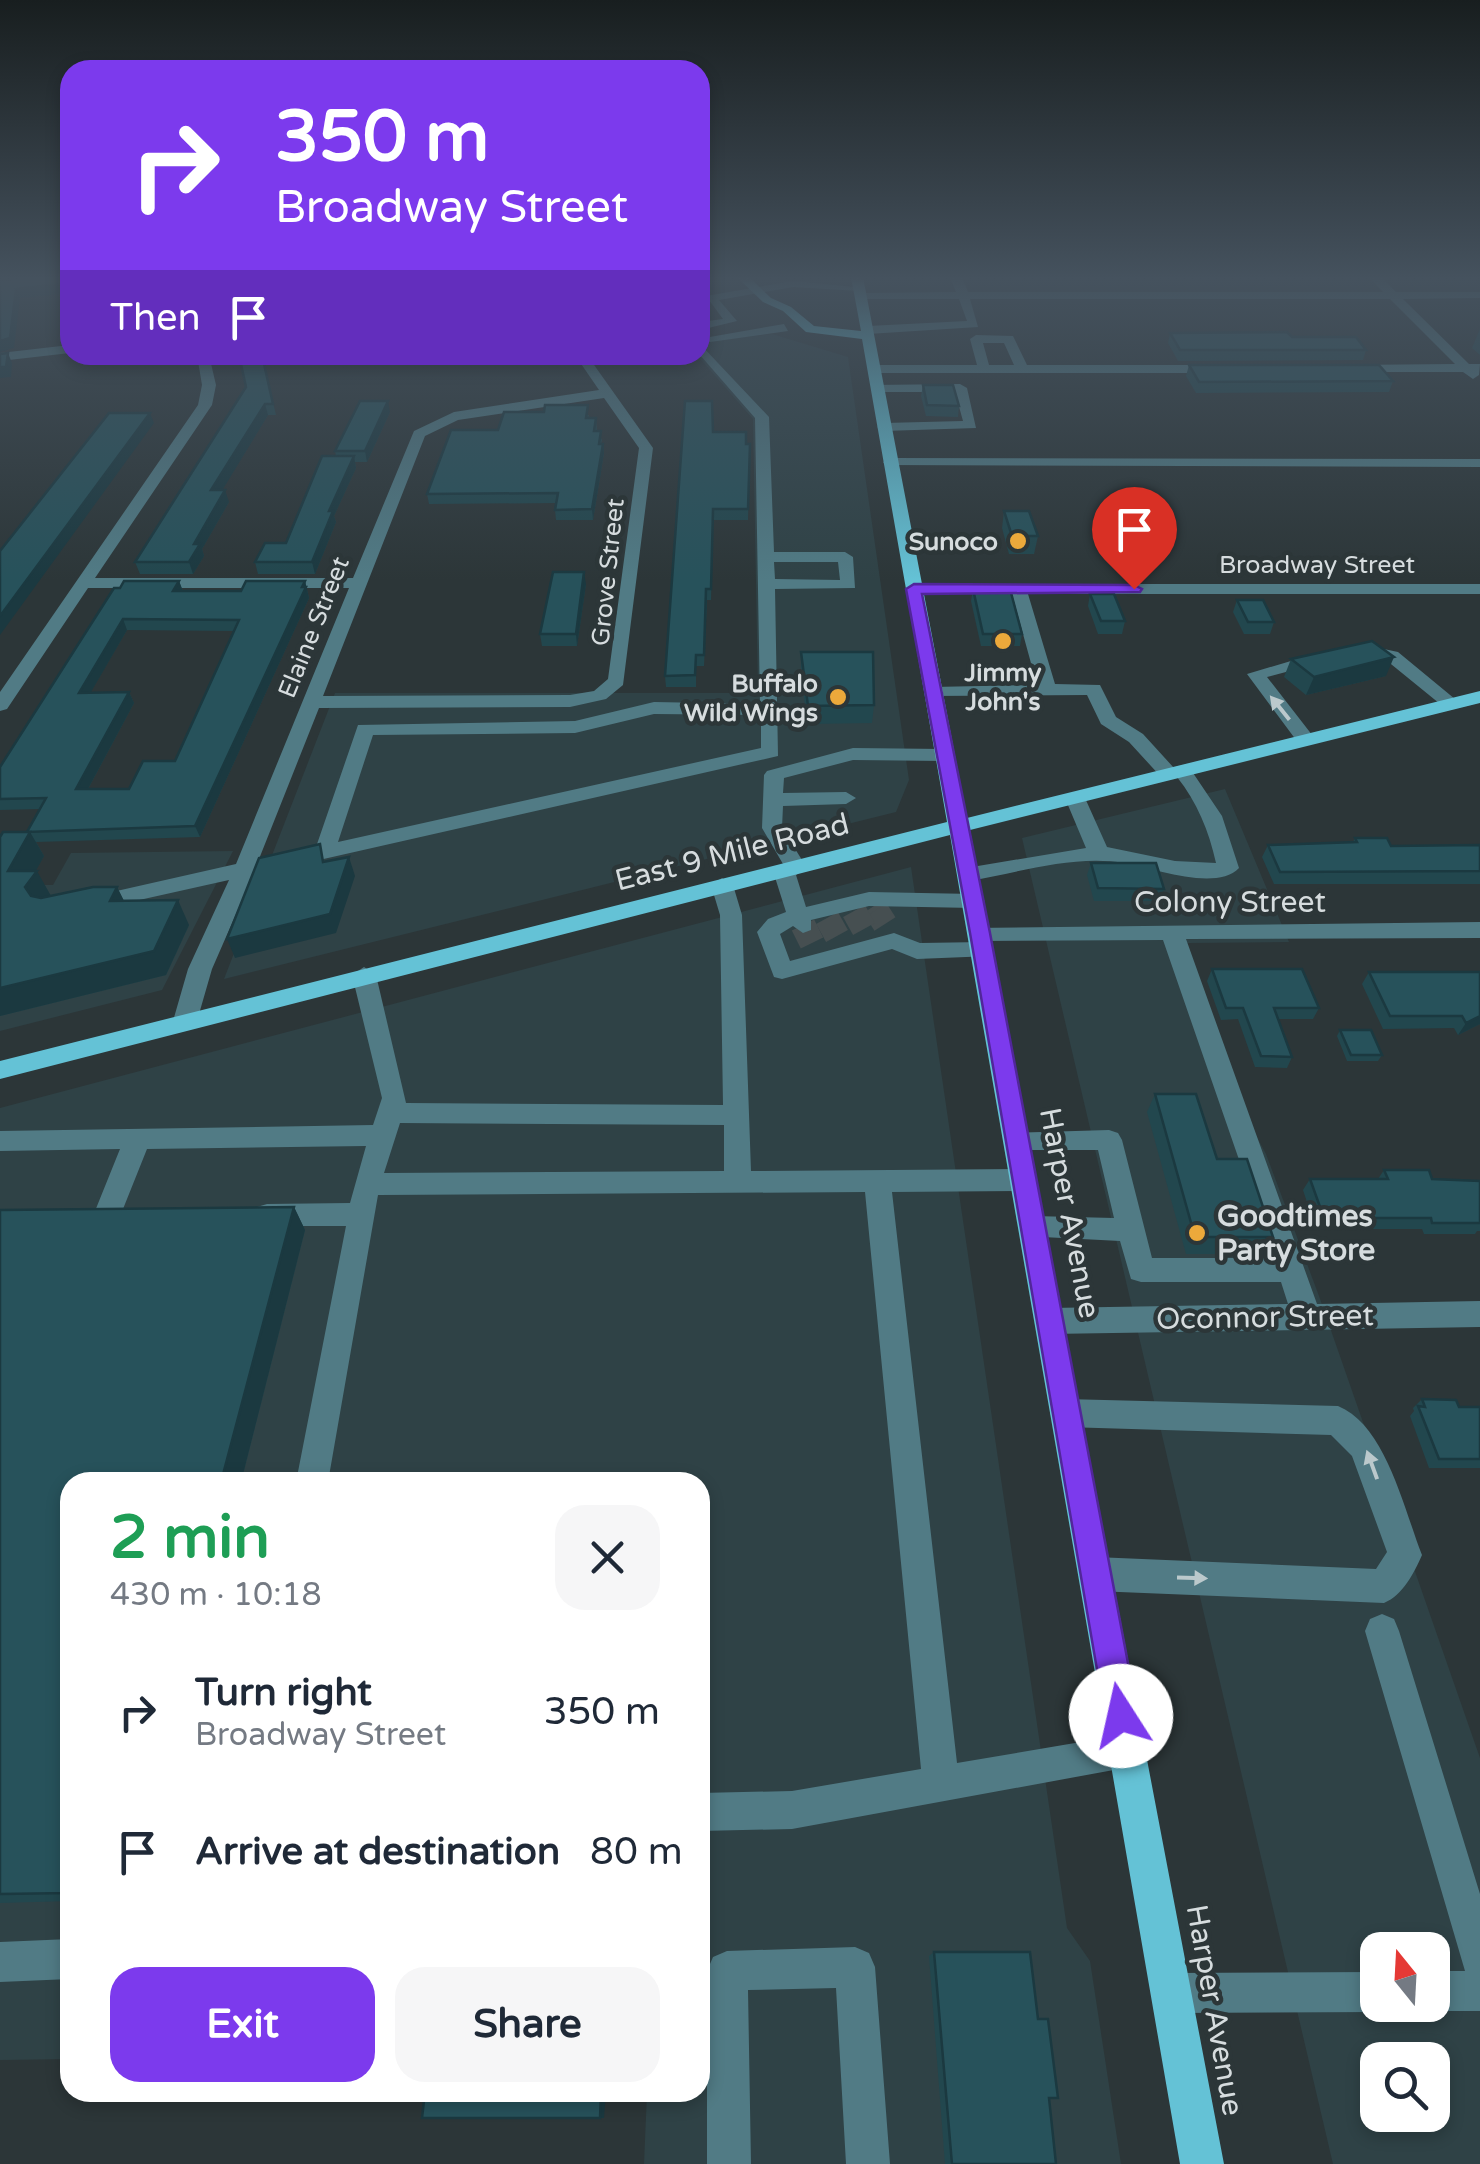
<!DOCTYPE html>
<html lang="en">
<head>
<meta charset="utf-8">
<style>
	:root { --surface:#fff; --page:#f6f6f7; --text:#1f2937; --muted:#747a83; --accent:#7c3aed }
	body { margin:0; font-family:"Varela Round",sans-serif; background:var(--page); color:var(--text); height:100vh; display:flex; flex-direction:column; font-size:38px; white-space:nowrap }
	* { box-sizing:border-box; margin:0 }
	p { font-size:32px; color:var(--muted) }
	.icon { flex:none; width:55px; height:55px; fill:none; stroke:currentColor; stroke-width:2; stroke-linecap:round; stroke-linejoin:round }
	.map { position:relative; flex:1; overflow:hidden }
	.sheet { position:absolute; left:60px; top:1472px; width:650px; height:630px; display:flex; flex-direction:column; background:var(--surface); border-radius:30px; box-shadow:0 5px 15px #0003 }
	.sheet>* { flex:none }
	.hud { position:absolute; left:60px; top:60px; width:650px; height:305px; border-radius:30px; box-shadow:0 5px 15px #0003; background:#7c3aed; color:#fff; overflow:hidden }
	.needle { width:65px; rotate:342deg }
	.controls { position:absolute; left:1360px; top:1932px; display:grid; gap:20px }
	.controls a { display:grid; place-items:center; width:90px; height:90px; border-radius:20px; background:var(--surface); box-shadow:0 5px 15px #0003; font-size:50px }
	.pin { position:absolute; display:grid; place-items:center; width:85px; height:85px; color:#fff; margin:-102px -42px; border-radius:50% 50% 50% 0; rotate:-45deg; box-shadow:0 0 10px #0007 }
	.pin .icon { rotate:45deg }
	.me { position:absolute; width:110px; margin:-55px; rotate:350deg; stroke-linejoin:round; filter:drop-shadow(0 0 8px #0008) }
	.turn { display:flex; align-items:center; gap:35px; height:210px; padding:0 50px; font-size:45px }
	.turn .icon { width:130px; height:130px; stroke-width:2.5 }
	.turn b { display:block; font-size:70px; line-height:85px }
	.then { display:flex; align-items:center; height:95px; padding:0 50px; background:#0003; gap:20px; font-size:38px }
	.round { display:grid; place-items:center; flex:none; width:105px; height:105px; border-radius:30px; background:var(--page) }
	.headline { display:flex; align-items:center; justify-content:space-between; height:170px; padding:0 50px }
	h1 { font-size:60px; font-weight:700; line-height:75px; color:#1e9e55 }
	.cta { display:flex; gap:20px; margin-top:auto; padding:20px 50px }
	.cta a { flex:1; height:115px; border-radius:30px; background:var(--accent); color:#fff; font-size:40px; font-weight:700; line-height:115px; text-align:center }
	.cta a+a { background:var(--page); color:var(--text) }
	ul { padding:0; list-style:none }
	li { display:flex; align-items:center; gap:30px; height:140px; padding:0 50px }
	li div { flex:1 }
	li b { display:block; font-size:38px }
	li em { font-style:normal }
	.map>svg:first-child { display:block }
</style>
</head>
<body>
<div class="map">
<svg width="1480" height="2164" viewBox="0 0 1480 2164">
	<rect width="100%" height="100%" fill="#2c3638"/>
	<g fill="#2f4246" fill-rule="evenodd">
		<polygon points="772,334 848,357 909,780 896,812 224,979 335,693 758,693 753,419 697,355 700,342"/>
		<path d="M 1225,789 L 1289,942 L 1187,943 L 1245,1115 L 1266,1154 L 1319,1296 L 1480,1758 L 1480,2164 L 1333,2164 L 1022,838 ZM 1378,1950 L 1432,1950 L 1432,2005 L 1378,2005 ZM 1378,2060 L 1432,2060 L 1432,2115 L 1378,2115 Z"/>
		<polygon points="233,851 162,990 0,1031 0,885 53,885 71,853"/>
		<polygon points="911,867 1067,1928 1090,1961 1121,2164 644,2164 647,2093 700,2092 700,1482 70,1482 70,2059 0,2060 0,1108"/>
	</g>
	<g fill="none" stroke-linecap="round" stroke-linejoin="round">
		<polyline stroke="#464f51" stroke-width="20" stroke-dasharray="20 10" stroke-linecap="butt" points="874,906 878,912"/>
		<g stroke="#464f51" stroke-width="25" stroke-dasharray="25 12" stroke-linecap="butt">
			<polyline points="876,910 885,924"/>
			<polyline points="854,911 864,929"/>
			<polyline points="827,918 837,936"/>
			<polyline points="803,925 812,943"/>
		</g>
		<g fill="#517b85" fill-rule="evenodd">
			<polygon points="950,277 962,277 968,292 1383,292 1369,277 1381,277 1396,292 1480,292 1480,298 1403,299 1469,364 1480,364 1479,375 1473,379 1463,372 1344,372 1343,369 1349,365 1455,364 1390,299 970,299 978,327 868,334 862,330 868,326 967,321 959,299 861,299 855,296 861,293 956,292"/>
			<polygon points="793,281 865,288 859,291 793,287 719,300 737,321 700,330 700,322 723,319 706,296"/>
			<polygon points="784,324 788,331 710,342 704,338"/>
			<path d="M 976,335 L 1013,336 L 1027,365 L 1219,365 L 1225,369 L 1219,373 L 874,373 L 868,369 L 874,365 L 977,365 L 970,339 ZM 983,343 L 1004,343 L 1014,365 L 989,365 Z"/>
			<path d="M 700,344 L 769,417 L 774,552 L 845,552 L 853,557 L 855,588 L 775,589 L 778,756 L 253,875 L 212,969 L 197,1021 L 193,1027 L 177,1027 L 173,1021 L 188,969 L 229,880 L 90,911 L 79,904 L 90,897 L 236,864 L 349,588 L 88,588 L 7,709 L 0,711 L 0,692 L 198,405 L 202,385 L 197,355 L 209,355 L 216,385 L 212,405 L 95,578 L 353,578 L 414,431 L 454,412 L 599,390 L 575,355 L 587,355 L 653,448 L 623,685 L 606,699 L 570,707 L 319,708 L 259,859 L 316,847 L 358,725 L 575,721 L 654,702 L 760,704 L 755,418 L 700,355 ZM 604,398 L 639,448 L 608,679 L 594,691 L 570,695 L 323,696 L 425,436 L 458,420 ZM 774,562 L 838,562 L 840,580 L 775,579 ZM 654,714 L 761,715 L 761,748 L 338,842 L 373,735 L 575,733 Z"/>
			<polygon points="70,345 70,353 0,361 0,353"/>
			<polygon points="960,384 967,388 976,428 884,431 877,427 884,423 963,421 955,392 877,392 872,391 872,385"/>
			<polygon points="890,458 1480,459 1480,467 885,465 883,462"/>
			<path d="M 913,584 L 1480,584 L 1480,594 L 1028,594 L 1055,684 L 1100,685 L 1116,717 L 1143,734 L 1174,768 L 1189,767 L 1222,816 L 1239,868 C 1216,892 1153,868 1125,863 C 1073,854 1019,873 968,881 L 957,874 L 960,869 L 1086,848 L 1065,798 L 1075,792 L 1085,798 L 1107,847 L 1175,861 L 1216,863 C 1209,831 1197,802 1177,777 L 1162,778 L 1129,742 L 1101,724 L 1087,695 L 926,696 L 926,688 L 932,687 L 1037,685 L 1012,594 L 907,593 L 905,589 Z"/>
			<polygon points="1365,645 1398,652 1461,704 1459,708 1445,708 1386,660 1359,654 1359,646"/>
			<polygon points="1321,652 1327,653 1327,661 1267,677 1316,740 1306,746 1299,744 1247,674"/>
			<polygon points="853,748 944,749 954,755 944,761 853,760 784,778 783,793 846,792 856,798 846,804 783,806 782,828 807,868 796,875 806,907 869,892 974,894 985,901 974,908 869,906 811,920 811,930 803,933 793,926 780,934 790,961 894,933 920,943 983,942 994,950 991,956 917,959 892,949 782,979 774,977 757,932 768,919 786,912 773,871 783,864 762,828 764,775 767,771"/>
			<path d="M 722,878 L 733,885 L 742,915 L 751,1171 L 1024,1169 L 1033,1172 L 1037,1180 L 1033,1188 L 1024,1191 L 892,1192 L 957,1763 L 1128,1734 L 1141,1739 L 1146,1752 L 1141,1765 L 792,1829 L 700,1831 L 700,1793 L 792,1791 L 921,1769 L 865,1192 L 378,1195 L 328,1482 L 296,1482 L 346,1226 L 267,1226 L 257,1223 L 253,1215 L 257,1207 L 267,1204 L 350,1203 L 366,1146 L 147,1149 L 117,1224 L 107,1227 L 97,1224 L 93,1216 L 120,1149 L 0,1151 L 0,1131 L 373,1125 L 382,1098 L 352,975 L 364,967 L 376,975 L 406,1103 L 723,1105 L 720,915 L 711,885 ZM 400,1123 L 724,1125 L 724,1171 L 384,1173 Z"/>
			<polygon points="1480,922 1480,938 1186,939 1317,1304 1480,1301 1480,1327 1050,1334 1040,1330 1035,1321 1040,1312 1050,1308 1288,1304 1281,1282 1141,1282 1131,1279 1120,1241 1023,1236 1019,1228 1023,1220 1033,1216 1114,1218 1098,1150 1016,1150 1007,1147 1003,1140 1007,1133 1109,1130 1118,1133 1122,1140 1152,1258 1273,1258 1163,940 980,941 969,933 972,928"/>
			<path d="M 1065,1399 L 1338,1406 C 1386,1425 1404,1510 1422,1555 C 1414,1573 1403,1595 1384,1603 L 1095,1591 L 1083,1586 L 1078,1574 L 1083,1562 L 1095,1557 L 1376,1569 L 1387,1552 L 1352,1456 L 1331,1435 L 1065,1427 L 1054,1423 L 1050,1413 L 1054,1403 Z"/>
			<polygon points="1382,1614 1394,1619 1399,1631 1480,1894 1480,2011 1432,2011 1417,2005 1432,2005 1432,1971 1465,1971 1365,1631 1370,1619"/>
			<polygon points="70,1939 70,1979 0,1982 0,1942"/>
			<polygon points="855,1947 869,1953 875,1967 890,2164 846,2164 836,1988 748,1990 751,2164 707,2164 707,1971 713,1957 727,1951"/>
			<polygon points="1378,1972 1378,2005 1393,2005 1378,2012 1171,2013 1157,2007 1151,1993 1157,1979 1171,1973"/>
		</g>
		<polygon fill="#64c2d6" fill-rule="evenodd" points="737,277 749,277 771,298 791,307 814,326 861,331 851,277 863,277 967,818 1480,691 1480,703 970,830 1224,2164 1180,2164 950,835 0,1079 0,1061 947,822 862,339 806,332 783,311 763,302"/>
	</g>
	<g fill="#22474e" fill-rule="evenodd">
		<polygon points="1480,329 1480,355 1472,348"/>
		<polygon points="1170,333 1292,337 1366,350 1363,360 1178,361 1168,343"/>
		<polygon points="262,355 276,415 268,415 222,490 229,502 202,549 204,556 193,574 140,574 135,562 246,387"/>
		<polygon points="1189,365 1393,381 1389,392 1196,393 1186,376"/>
		<polygon points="923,385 959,406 958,417 926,416 921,396"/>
		<polygon points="390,412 367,462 355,462 356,468 334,516 336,522 315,574 258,574 255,562 286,543 336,456 335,451"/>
		<polygon points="544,412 589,415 588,418 596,418 597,431 602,440 601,444 603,444 604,453 593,520 556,520 555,510 556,503 429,504 427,494 498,430"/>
		<polygon points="713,432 750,444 748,520 713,520 711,600 707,600 704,666 696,666 696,687 666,687 665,676"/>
		<polygon points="1004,511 1038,536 1034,554 1009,554 1002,528"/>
		<path d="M 179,581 L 183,591 L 241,591 L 305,581 L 309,598 L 200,837 L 36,842 L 44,856 L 35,871 L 51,896 L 117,887 L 124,901 L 189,925 L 166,975 L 0,1016 L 27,832 L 40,809 L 0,810 L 0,767 L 120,588 ZM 127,630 L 234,631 L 175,761 L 129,789 L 88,789 L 134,703 L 129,692 L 90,693 Z"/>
		<polygon points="586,584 577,646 542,646 540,634"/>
		<polygon points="973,589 1022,634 1020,646 981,646 971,601"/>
		<polygon points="1090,594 1125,621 1122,634 1098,634 1088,606"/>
		<polygon points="1237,600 1274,622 1270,634 1244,634 1233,612"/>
		<polygon points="801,652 874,705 872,723 807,724 801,670"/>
		<polygon points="1291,659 1386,676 1306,695 1284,677"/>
		<polygon points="1355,838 1391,846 1480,845 1480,884 1274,884 1262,857 1268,845 1353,842"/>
		<polygon points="1091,863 1164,889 1160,901 1094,901 1087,875"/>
		<polygon points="1212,969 1319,1008 1313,1019 1278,1019 1292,1057 1287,1068 1255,1067 1238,1019 1221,1020 1207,981"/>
		<polygon points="1369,972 1480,972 1480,1024 1458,1035 1454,1028 1383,1029 1362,984"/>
		<polygon points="1340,1030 1382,1055 1378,1061 1347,1061 1337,1036"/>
		<polygon points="1155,1094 1217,1159 1273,1237 1263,1254 1186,1254 1147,1112"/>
		<polygon points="1384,1170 1432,1179 1480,1181 1480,1231 1477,1231 1475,1234 1424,1234 1422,1229 1316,1229 1303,1190 1310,1179 1378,1179"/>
		<polygon points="294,1207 305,1230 241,1482 70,1482 70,1901 0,1903 0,1210"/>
		<polygon points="1422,1399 1459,1407 1480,1407 1480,1468 1429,1468 1410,1416 1414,1411 1413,1408"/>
		<polygon points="934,1952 1038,2019 1056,2164 945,2164 929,1956"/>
	</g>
	<g fill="#1b3940">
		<polygon points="70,283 70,293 20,298 14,348 0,352 0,341 16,289"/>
		<polygon points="8,353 12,363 11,377 0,378 0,367"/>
		<polygon points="388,401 390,412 367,462 365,451"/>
		<polygon points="265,404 268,415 215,502 211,490"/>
		<polygon points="150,413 154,423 0,635 0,616"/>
		<polygon points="603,444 604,453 593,520 592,509"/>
		<polygon points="354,456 356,468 334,516 336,522 315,574 312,562 329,511"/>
		<polygon points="225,490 229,502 202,549 204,556 193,574 189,562 194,544"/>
		<polygon points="584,572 586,584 577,646 576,634"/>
		<polygon points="179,581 183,592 173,591"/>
		<polygon points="305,581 309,598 200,837 195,826"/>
		<polygon points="123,619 127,630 84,704 79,693"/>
		<polygon points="1394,657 1386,676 1306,695 1314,677"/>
		<polygon points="129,692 134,703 82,800 76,789"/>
		<polygon points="30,832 44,856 32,878 37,871 51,896 39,911 8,871"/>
		<polygon points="349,857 355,876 336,933 235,958 227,939"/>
		<polygon points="117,887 129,911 110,901"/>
		<polygon points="178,900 189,925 166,975 0,1016 0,988"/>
		<polygon points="1480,1016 1480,1024 1458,1035 1466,1023"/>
		<polygon points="294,1207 305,1230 241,1482 221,1482"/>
		<polygon points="601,2092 606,2092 604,2118 600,2118"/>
	</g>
	<g fill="#27525b" stroke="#1b3940" stroke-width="2.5" fill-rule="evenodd">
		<polygon points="26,277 70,277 70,283 16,289 10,338 0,341 0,281"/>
		<polygon points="1287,332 1292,337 1356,337 1366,350 1180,350 1170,333"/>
		<polygon points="8,353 6,367 0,367 0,354"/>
		<polygon points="239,355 262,355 273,404 265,404 211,490 225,490 194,544 200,544 189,562 135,562 246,387"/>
		<polygon points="1189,365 1379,365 1393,381 1199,382"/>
		<polygon points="923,385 953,385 959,406 927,405"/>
		<polygon points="360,401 388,401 365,451 335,451"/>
		<polygon points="685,401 712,401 713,432 746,432 746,444 750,444 748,509 713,509 711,589 706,589 704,655 696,655 695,675 665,676"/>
		<polygon points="545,405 588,405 586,418 596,418 594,431 601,431 599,444 603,444 592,509 555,510 558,493 427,494 451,430 498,430 504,412 544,412"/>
		<polygon points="109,413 150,413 0,616 0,551"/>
		<polygon points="322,456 354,456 329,511 333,511 312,562 255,562 265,543 286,543"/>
		<polygon points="1004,511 1029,511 1038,536 1012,536"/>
		<polygon points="553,572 584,572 576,634 540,634"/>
		<path d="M 124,581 L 179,581 L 173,591 L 241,591 L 246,581 L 305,581 L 302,587 L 306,587 L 195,826 L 27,832 L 46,798 L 0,799 L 0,767 L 114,588 L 120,588 ZM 123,619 L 239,620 L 175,761 L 143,761 L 129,789 L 76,789 L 129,692 L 79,693 Z"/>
		<polygon points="973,589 1010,589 1022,634 983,634"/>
		<polygon points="1090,594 1114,594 1125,621 1101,621"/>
		<polygon points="1237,600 1263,600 1274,622 1248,622"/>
		<polygon points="1372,641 1394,657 1314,677 1291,659"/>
		<polygon points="801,652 873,652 874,705 808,706"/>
		<polygon points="3,832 30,832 8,871 37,871 25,887 31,896 41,898 93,887 117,887 110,901 178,900 154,951 0,988 0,837"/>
		<polygon points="1355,838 1387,838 1391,846 1480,845 1480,871 1280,872 1268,845 1357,842"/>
		<polygon points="320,844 323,862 349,857 330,914 227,939 259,858"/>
		<polygon points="1091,863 1156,863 1164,889 1098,888"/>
		<polygon points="1212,969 1302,969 1319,1008 1274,1008 1292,1057 1261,1056 1243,1008 1226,1008"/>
		<polygon points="1369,972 1480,972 1480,1016 1466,1023 1462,1016 1390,1016"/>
		<polygon points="1340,1030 1371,1030 1382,1055 1351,1055"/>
		<polygon points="1155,1094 1196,1094 1217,1159 1247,1159 1273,1237 1195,1237"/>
		<polygon points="1384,1170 1429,1170 1432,1179 1480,1181 1480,1223 1432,1223 1431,1218 1324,1218 1310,1179 1388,1179"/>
		<polygon points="294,1207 221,1482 70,1482 70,1893 0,1894 0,1210"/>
		<polygon points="1422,1399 1456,1400 1459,1407 1480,1407 1480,1459 1439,1459 1418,1406 1425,1407"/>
		<polygon points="934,1952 1030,1952 1038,2019 1048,2019 1058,2098 1049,2098 1056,2164 952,2164"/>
		<polygon points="425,2092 601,2092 600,2118 422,2118"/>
	</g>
	<defs><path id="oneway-solid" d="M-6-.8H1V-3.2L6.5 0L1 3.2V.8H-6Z" transform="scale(2.5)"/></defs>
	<g fill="#bbc9cc">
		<use href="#oneway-solid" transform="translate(1280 708) rotate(-129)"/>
		<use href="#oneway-solid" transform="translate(1372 1465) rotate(-110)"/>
		<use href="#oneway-solid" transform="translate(1192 1578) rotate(2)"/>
	</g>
	<linearGradient id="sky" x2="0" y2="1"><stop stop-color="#181e1f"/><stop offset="0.48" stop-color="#45525e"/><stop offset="1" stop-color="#45525e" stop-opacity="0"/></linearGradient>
	<rect width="1480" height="580" fill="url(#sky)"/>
	<polygon fill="#7c3aed" stroke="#51269a" stroke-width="2.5" points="1134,585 1142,589 1140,592 922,594 990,933 1138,1716 1133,1728 1121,1733 1110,1728 1105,1716 970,933 906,589 914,584"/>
	<g fill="#eca93b" stroke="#2c3638" stroke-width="4">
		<circle cx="1018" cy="541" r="10"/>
		<circle cx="1003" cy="641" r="10"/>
		<circle cx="838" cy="697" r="10"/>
		<circle cx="1197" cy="1233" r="10"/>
	</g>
	<g text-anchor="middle" stroke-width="9" stroke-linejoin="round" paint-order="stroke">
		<g font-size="25" font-weight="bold" fill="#d6dcde" stroke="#2c3638" text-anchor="end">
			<text x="998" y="550">Sunoco</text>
			<text x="1003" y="681" text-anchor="middle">Jimmy<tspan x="1003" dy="29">John's</tspan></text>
			<text x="818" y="692">Buffalo<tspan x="818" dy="29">Wild Wings</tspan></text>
		</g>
		<g font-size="25" fill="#d6dcde" stroke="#2c3638">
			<text x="1317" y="573">Broadway Street</text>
			<text transform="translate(607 572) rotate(-84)" y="9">Grove Street</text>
			<text transform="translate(313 627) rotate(-68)" y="9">Elaine Street</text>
		</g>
		<g font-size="30" fill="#d6dcde" stroke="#2c3638">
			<text transform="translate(732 852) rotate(-14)" y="10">East 9 Mile Road</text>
			<text x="1230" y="912">Colony Street</text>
			<text transform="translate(1070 1213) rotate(79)" y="10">Harper Avenue</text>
			<text transform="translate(1265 1317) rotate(-1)" y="10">Oconnor Street</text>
			<text transform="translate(1215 2010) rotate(80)" y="10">Harper Avenue</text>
		</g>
		<g font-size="30" font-weight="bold" fill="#d6dcde" stroke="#2c3638" text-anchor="start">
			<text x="1217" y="1226">Goodtimes<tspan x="1217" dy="34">Party Store</tspan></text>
		</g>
	</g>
</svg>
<div class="controls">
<a><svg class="needle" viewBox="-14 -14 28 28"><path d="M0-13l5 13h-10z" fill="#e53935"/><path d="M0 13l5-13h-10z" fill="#747a83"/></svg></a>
<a><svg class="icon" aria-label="search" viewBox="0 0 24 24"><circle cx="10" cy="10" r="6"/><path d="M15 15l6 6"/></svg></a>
</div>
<div class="pin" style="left:1134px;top:589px;background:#d93025"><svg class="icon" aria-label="arrive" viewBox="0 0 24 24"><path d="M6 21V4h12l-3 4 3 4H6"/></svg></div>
<svg class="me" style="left:1121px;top:1716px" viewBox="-20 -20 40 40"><circle r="19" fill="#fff"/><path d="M0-13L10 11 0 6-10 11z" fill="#7c3aed"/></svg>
<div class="hud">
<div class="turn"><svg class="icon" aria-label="right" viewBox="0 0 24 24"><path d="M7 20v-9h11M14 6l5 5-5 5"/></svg><div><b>350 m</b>Broadway Street</div></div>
<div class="then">Then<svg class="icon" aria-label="arrive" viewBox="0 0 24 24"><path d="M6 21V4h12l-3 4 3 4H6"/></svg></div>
</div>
<section class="sheet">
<div class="headline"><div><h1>2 min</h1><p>430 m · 10:18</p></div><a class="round"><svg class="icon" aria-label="close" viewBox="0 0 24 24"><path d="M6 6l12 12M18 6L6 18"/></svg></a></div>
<ul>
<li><svg class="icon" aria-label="right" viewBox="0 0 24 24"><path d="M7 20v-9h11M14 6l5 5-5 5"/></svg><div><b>Turn right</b><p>Broadway Street</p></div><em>350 m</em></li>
<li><svg class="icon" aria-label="arrive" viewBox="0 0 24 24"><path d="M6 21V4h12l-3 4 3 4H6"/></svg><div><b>Arrive at destination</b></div><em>80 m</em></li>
</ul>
<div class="cta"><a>Exit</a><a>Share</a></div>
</section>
</div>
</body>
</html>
